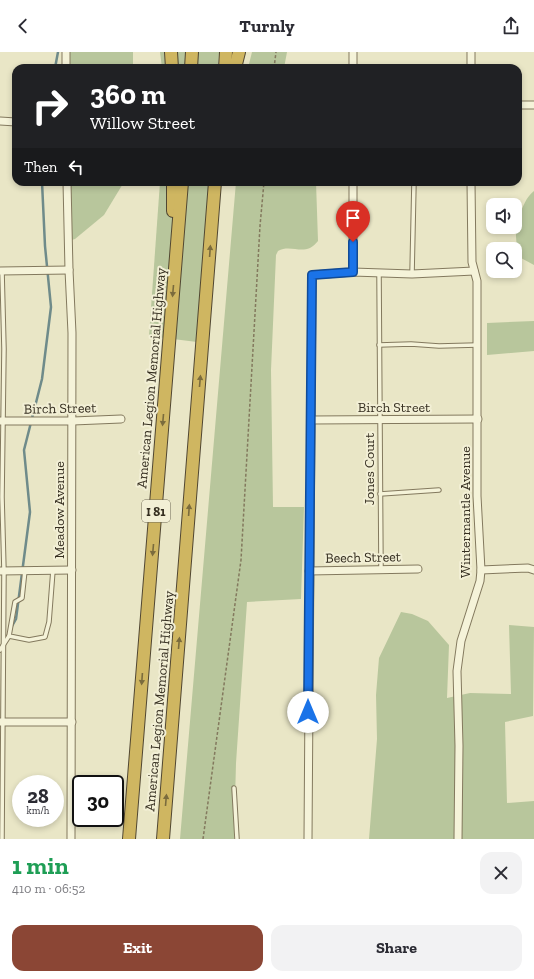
<!DOCTYPE html>
<html lang="en">
<head>
<meta charset="utf-8">
<style>
	:root { --surface:#fff; --page:#f2f2f3; --text:#2b2b33; --muted:#7c7c81; --accent:#8b4635 }
	body { margin:0; font-family:"Zilla Slab",serif; background:var(--page); color:var(--text); height:100vh; display:flex; flex-direction:column; font-size:15px; white-space:nowrap }
	* { box-sizing:border-box; margin:0 }
	p { font-size:13px; color:var(--muted) }
	.icon { flex:none; width:22px; height:22px; fill:none; stroke:currentColor; stroke-width:2; stroke-linecap:round; stroke-linejoin:round }
	.map { position:relative; height:787px; overflow:hidden }
	.panel { display:flex; flex-direction:column; background:var(--surface); flex:1 }
	.panel>* { flex:none }
	.banner { position:absolute; left:12px; top:12px; width:510px; height:122px; border-radius:12px; box-shadow:0 2px 6px #0003; background:#202124; color:#fff; overflow:hidden }
	.fabs { position:absolute; left:486px; top:146px; display:grid; gap:8px }
	.fabs a { display:grid; place-items:center; width:36px; height:36px; border-radius:8px; background:var(--surface); box-shadow:0 2px 6px #0003; font-size:20px }
	.speed { position:absolute; left:12px; top:723px; display:flex; gap:8px; font-size:20px; font-weight:700; text-align:center }
	.speed>* { display:grid; place-content:center; width:52px; height:52px; border-radius:50%; background:var(--surface); box-shadow:0 2px 6px #0003; line-height:1 }
	.speed small { font-size:10px; font-weight:400 }
	.speed .limit { border:2px solid #111; border-radius:6px; background:#fff; color:#111 }
	.pin { position:absolute; display:grid; place-items:center; width:34px; height:34px; color:#fff; margin:-41px -17px; border-radius:50% 50% 50% 0; rotate:-45deg; box-shadow:0 0 4px #0007 }
	.pin .icon { rotate:45deg }
	.me { position:absolute; width:44px; margin:-22px; rotate:0deg; stroke-linejoin:round; filter:drop-shadow(0 0 3px #0008) }
	.turn { display:flex; align-items:center; gap:14px; height:84px; padding:0 12px; font-size:18px }
	.turn .icon { width:52px; height:52px; stroke-width:2.5 }
	.turn b { display:block; font-size:28px; line-height:34px }
	.then { display:flex; align-items:center; height:38px; padding:0 12px; background:#0003; gap:8px; font-size:15px }
	.round { display:grid; place-items:center; flex:none; width:42px; height:42px; border-radius:12px; background:var(--page) }
	.summary { display:flex; align-items:center; justify-content:space-between; height:68px; padding:0 12px }
	h1 { font-size:24px; font-weight:800; line-height:30px; color:#1e9e55 }
	.action { display:flex; gap:8px; margin-top:auto; padding:8px 12px }
	.action a { flex:1; height:46px; border-radius:12px; background:var(--accent); color:#fff; font-size:16px; font-weight:800; line-height:46px; text-align:center }
	.action a+a { background:var(--page); color:var(--text) }
	header { display:flex; justify-content:space-between; align-items:center; height:52px; padding:0 12px; background:var(--surface); font-size:18px; font-weight:800 }
	.map>svg:first-child { display:block }
</style>
</head>
<body>
<header><svg class="icon" aria-label="back" viewBox="0 0 24 24"><path d="M15 5l-7 7 7 7"/></svg>Turnly<svg class="icon" aria-label="share" viewBox="0 0 24 24"><path d="M12 15V3M7 8l5-5 5 5M5 13v7h14v-7"/></svg></header>
<div class="map">
<svg width="534" height="787" viewBox="0 0 534 787">
	<rect width="100%" height="100%" fill="#e9e6c6"/>
	<g fill="#b8c69c">
		<rect x="63" y="0" width="70" height="16"/>
		<polygon points="160,0 219,0 218,16 162,16"/>
		<polygon points="252,0 287,0 284,16 248,16"/>
		<polygon points="65,130 124,130 104,163 75,187 65,190"/>
		<polygon points="160,130 209,130 197,290 149,284"/>
		<path d="M 236,130 L 316,130 L 318,189 C 305,206 292,191 278,199 L 276,203 L 271,318 L 273,455 L 304,455 L 301,547 L 247,550 L 236,711 L 234,787 L 180,787 Z"/>
		<path d="M 534,139 L 534,213 L 521,206 C 519,200 516,192 516,185 C 516,171 523,147 534,139 Z"/>
		<polygon points="534,269 534,299 487,303 487,271"/>
		<polygon points="401,560 412,562 428,569 449,593 447,646 470,641 511,642 509,573 534,575 533,664 505,670 507,751 534,749 534,787 369,787 377,687 376,643 379,606"/>
	</g>
	<g fill="none" stroke-linecap="round" stroke-linejoin="round">
		<g stroke="#6f8b8a" stroke-width="2.5">
			<polyline points="55,16 58,0"/>
			<polyline points="11,576 16,567 30,460 24,398 42,327 51,255 45,194 42,130"/>
		</g>
		<defs>
			<g id="service">
				<polyline points="379,221 381,517"/>
				<polyline points="412,222 414,130"/>
				<polyline points="379,293 411,292 439,294 477,293"/>
				<polyline points="380,442 439,438"/>
				<polyline points="25,518 22,546 15,550 9,584 29,588 45,585 49,570 53,518"/>
				<polyline points="0,598 9,584"/>
				<polyline points="234,736 237,787"/>
				<polyline points="2,787 4,519 2,445 4,297 2,219"/>
			</g>
			<g id="minor">
				<polyline points="66,16 66,0"/>
				<polyline points="353,16 353,0"/>
				<polyline points="471,16 471,0"/>
				<polyline points="518,53 534,53"/>
				<polyline points="0,69 16,70"/>
				<polyline points="67,130 69,218 72,281 71,787"/>
				<polyline points="0,219 69,218"/>
				<polyline points="353,220 353,130"/>
				<polyline points="311,368 478,367"/>
				<polyline points="0,369 73,369 121,367"/>
				<polyline points="481,518 528,516 534,518"/>
				<polyline points="0,519 72,518"/>
				<polyline points="309,519 418,517"/>
				<polyline points="0,670 72,670"/>
				<polyline points="308,787 312,223 353,220 412,222 474,219"/>
				<polyline points="458,787 459,694 457,619 461,589 480,529 481,518 477,444 477,229 472,210 471,130"/>
			</g>
			<g id="motorway">
				<polyline points="171,0 172,16"/>
				<polyline points="191,16 192,0"/>
				<polyline points="225,16 226,0"/>
				<polyline points="235,16 239,0"/>
				<polyline points="173,130 173,159"/>
				<polyline points="129,787 182,130"/>
				<polyline points="163,787 215,130"/>
			</g>
		</defs>
		<use href="#service" stroke="#83795e" stroke-width="5.5"/>
		<use href="#minor" stroke="#83795e" stroke-width="9"/>
		<use href="#motorway" stroke="#514732" stroke-width="14"/>
		<g stroke="#83795e" stroke-width="1.5" stroke-dasharray="3 2" stroke-linecap="butt">
			<polyline points="274,16 276,0"/>
			<polyline points="203,787 241,508 260,174 264,130"/>
		</g>
		<use href="#service" stroke="#f5f3d9" stroke-width="3.5"/>
		<use href="#minor" stroke="#f5f3d9" stroke-width="7"/>
		<use href="#motorway" stroke="#cfb661" stroke-width="12"/>
	</g>
	<defs><path id="oneway-solid" d="M-6-.8H1V-3.2L6.5 0L1 3.2V.8H-6Z"/></defs>
	<g fill="#7a6b3d">
		<use href="#oneway-solid" transform="translate(210 199) rotate(-86)"/>
		<use href="#oneway-solid" transform="translate(173 239) rotate(95)"/>
		<use href="#oneway-solid" transform="translate(200 329) rotate(-85)"/>
		<use href="#oneway-solid" transform="translate(163 368) rotate(95)"/>
		<use href="#oneway-solid" transform="translate(189 458) rotate(-86)"/>
		<use href="#oneway-solid" transform="translate(153 498) rotate(95)"/>
		<use href="#oneway-solid" transform="translate(179 591) rotate(-85)"/>
		<use href="#oneway-solid" transform="translate(142 627) rotate(94)"/>
		<use href="#oneway-solid" transform="translate(166 748) rotate(-85)"/>
	</g>
	<g fill="none" stroke-linecap="round" stroke-linejoin="round">
		<defs>
			<polyline id="route" points="308,660 312,223 353,220 353,190"/>
		</defs>
		<use href="#route" stroke="#114b97" stroke-width="10"/>
		<use href="#route" stroke="#1a73e8" stroke-width="7"/>
	</g>
	<g text-anchor="middle" stroke-width="4" stroke-linejoin="round" paint-order="stroke">
		<rect fill="#f2efd5" stroke="#6e6856" stroke-width="1" x="142" y="448" width="28" height="22" rx="3"/>
		<g font-size="13" font-weight="bold" fill="#352e20">
			<text x="156" y="464">I 81</text>
		</g>
		<g font-size="14" fill="#352e20" stroke="#f2efd5">
			<text transform="translate(151 326) rotate(-85)" y="5">American Legion Memorial Highway</text>
			<text x="394" y="360">Birch Street</text>
			<text transform="translate(60 356) rotate(-1)" y="5">Birch Street</text>
			<text transform="translate(369 417) rotate(-90)" y="5">Jones Court</text>
			<text transform="translate(59 458) rotate(-90)" y="5">Meadow Avenue</text>
			<text transform="translate(465 460) rotate(-90)" y="5">Wintermantle Avenue</text>
			<text transform="translate(363 505) rotate(-1)" y="5">Beech Street</text>
			<text transform="translate(159 649) rotate(-85)" y="5">American Legion Memorial Highway</text>
		</g>
	</g>
</svg>
<div class="fabs">
<a><svg class="icon" aria-label="sound" viewBox="0 0 24 24"><path d="M4 9h4l5-4v14l-5-4H4zM17 9q2 3 0 6"/></svg></a>
<a><svg class="icon" aria-label="search" viewBox="0 0 24 24"><circle cx="10" cy="10" r="6"/><path d="M15 15l6 6"/></svg></a>
</div>
<div class="speed"><div>28<small>km/h</small></div><div class="limit">30</div></div>
<div class="pin" style="left:353px;top:190px;background:#d93025"><svg class="icon" aria-label="arrive" viewBox="0 0 24 24"><path d="M6 21V4h12l-3 4 3 4H6"/></svg></div>
<svg class="me" style="left:308px;top:660px" viewBox="-20 -20 40 40"><circle r="19" fill="#fff"/><path d="M0-13L10 11 0 6-10 11z" fill="#1a73e8"/></svg>
<div class="banner">
<div class="turn"><svg class="icon" aria-label="right" viewBox="0 0 24 24"><path d="M7 20v-9h11M14 6l5 5-5 5"/></svg><div><b>360 m</b>Willow Street</div></div>
<div class="then">Then<svg class="icon" aria-label="left" viewBox="0 0 24 24"><path d="M17 20v-9H6M10 6l-5 5 5 5"/></svg></div>
</div>
</div>
<section class="panel">
<div class="summary"><div><h1>1 min</h1><p>410 m · 06:52</p></div><a class="round"><svg class="icon" aria-label="close" viewBox="0 0 24 24"><path d="M6 6l12 12M18 6L6 18"/></svg></a></div>
<div class="action"><a>Exit</a><a>Share</a></div>
</section>
</body>
</html>
